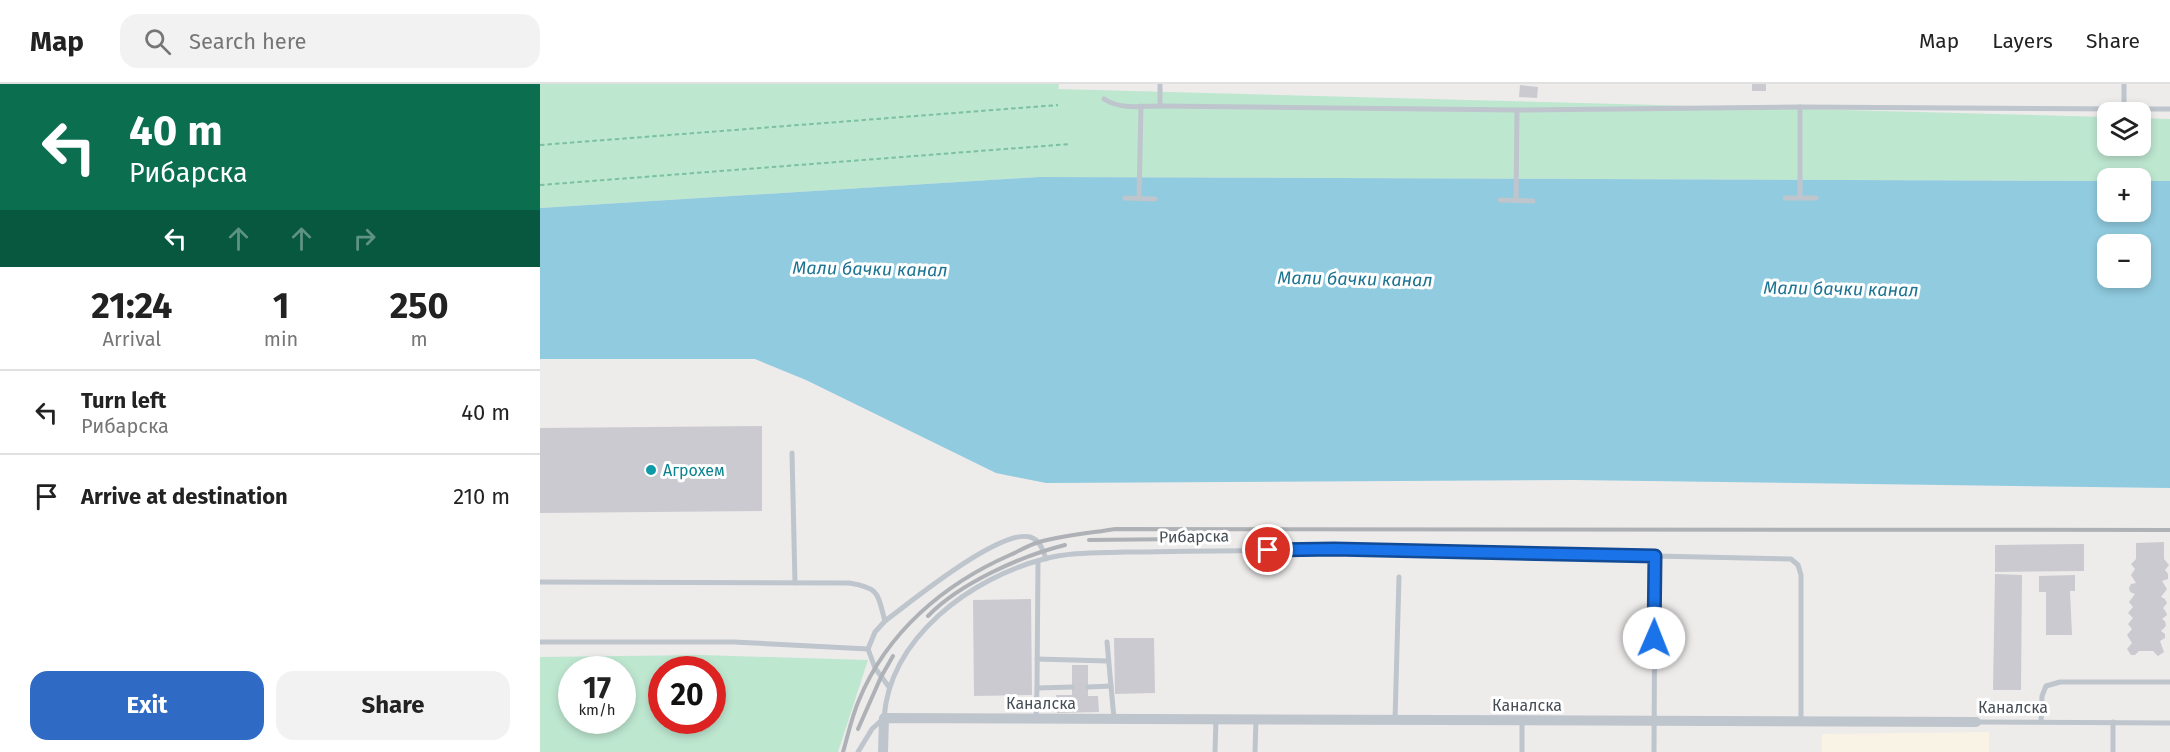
<!DOCTYPE html>
<html lang="en">
<head>
<meta charset="utf-8">
<style>
	:root { --surface:#fff; --page:#f2f2f2; --text:#222; --muted:#767676; --line:#e0e0e0; --accent:#2f6ac4 }
	body { margin:0; font-family:"Fira Sans",sans-serif; background:var(--page); color:var(--text); height:100vh; display:flex; flex-direction:column; font-size:22px; white-space:nowrap }
	* { box-sizing:border-box; margin:0 }
	p { font-size:20px; color:var(--muted) }
	.icon { flex:none; width:33px; height:33px; fill:none; stroke:currentColor; stroke-width:2; stroke-linecap:round; stroke-linejoin:round }
	.map { position:relative; flex:1; overflow:hidden }
	.side { display:flex; flex-direction:column; background:var(--surface); width:540px }
	.side>* { flex:none }
	.hud { background:#0b6e4f; color:#fff; overflow:hidden }
	.fabs { position:absolute; left:1557px; top:18px; display:grid; gap:12px }
	.fabs a { display:grid; place-items:center; width:54px; height:54px; border-radius:12px; background:var(--surface); box-shadow:0 3px 9px #0003; font-size:30px }
	.speed { position:absolute; left:18px; top:572px; display:flex; gap:12px; font-size:30px; font-weight:700; text-align:center }
	.speed>* { display:grid; place-content:center; width:78px; height:78px; border-radius:50%; background:var(--surface); box-shadow:0 3px 9px #0003; line-height:1 }
	.speed small { font-size:15px; font-weight:400 }
	.speed .limit { border:9px solid #d22; background:#fff; color:#111 }
	.pin { position:absolute; display:grid; place-items:center; width:51px; height:51px; color:#fff; margin:-26px; border:3px solid #fff; border-radius:50%; box-shadow:0 2px 6px #0007 }
	.me { position:absolute; width:66px; margin:-33px; rotate:1deg; stroke-linejoin:round; filter:drop-shadow(0 0 4px #0008) }
	.turn { display:flex; align-items:center; gap:21px; height:126px; padding:0 30px; font-size:27px }
	.turn .icon { width:78px; height:78px; stroke-width:2.5 }
	.turn b { display:block; font-size:42px; line-height:51px }
	.lanes { display:flex; align-items:center; height:57px; padding:0 30px; background:#0003; justify-content:center; gap:30px; direction:ltr }
	.lanes .off { opacity:.35 }
	.eta { display:flex; justify-content:space-evenly; align-items:center; height:102px; text-align:center }
	.eta b { font-size:36px; font-weight:700; line-height:42px }
	.primary-button { display:flex; gap:12px; margin-top:auto; padding:12px 30px }
	.primary-button a { flex:1; height:69px; border-radius:18px; background:var(--accent); color:#fff; font-size:24px; font-weight:700; line-height:69px; text-align:center }
	.primary-button a+a { background:var(--page); color:var(--text) }
	ul { padding:0; list-style:none }
	li { display:flex; align-items:center; gap:18px; height:84px; padding:0 30px; border-top:2px solid var(--line) }
	li div { flex:1 }
	li b { display:block; font-size:22px }
	li em { font-style:normal }
	header { display:flex; align-items:center; gap:36px; box-sizing:border-box; height:84px; padding:0 30px; background:var(--surface); border-bottom:2px solid var(--line) }
	header strong { font-size:28px }
	nav { display:flex; gap:33px; margin-inline-start:auto; font-size:21px }
	.search { width:420px; height:54px; background:var(--page); display:flex; align-items:center; gap:15px; box-sizing:border-box; padding:0 21px; border-radius:18px; color:var(--muted); font-size:22px }
	main { display:flex; flex:1; min-height:0 }
	.map>svg:first-child { display:block }
</style>
</head>
<body>
<header>
<strong>Map</strong>
<div class="search"><svg class="icon" aria-label="search" viewBox="0 0 24 24"><circle cx="10" cy="10" r="6"/><path d="M15 15l6 6"/></svg>Search here</div>
<nav><a>Map</a><a>Layers</a><a>Share</a></nav>
</header>
<main>
<section class="side">
<div class="hud">
<div class="turn"><svg class="icon" aria-label="left" viewBox="0 0 24 24"><path d="M17 20v-9H6M10 6l-5 5 5 5"/></svg><div><b>40 m</b>Рибарска</div></div>
<div class="lanes"><svg class="icon" aria-label="left" viewBox="0 0 24 24"><path d="M17 20v-9H6M10 6l-5 5 5 5"/></svg><svg class="icon off" aria-label="ahead" viewBox="0 0 24 24"><path d="M12 20V5M6 11l6-6 6 6"/></svg><svg class="icon off" aria-label="ahead" viewBox="0 0 24 24"><path d="M12 20V5M6 11l6-6 6 6"/></svg><svg class="icon off" aria-label="right" viewBox="0 0 24 24"><path d="M7 20v-9h11M14 6l5 5-5 5"/></svg></div>
</div>
<div class="eta">
<div><b>21:24</b><p>Arrival</p></div>
<div><b>1</b><p>min</p></div>
<div><b>250</b><p>m</p></div>
</div>
<ul>
<li><svg class="icon" aria-label="left" viewBox="0 0 24 24"><path d="M17 20v-9H6M10 6l-5 5 5 5"/></svg><div><b>Turn left</b><p>Рибарска</p></div><em>40 m</em></li>
<li><svg class="icon" aria-label="arrive" viewBox="0 0 24 24"><path d="M6 21V4h12l-3 4 3 4H6"/></svg><div><b>Arrive at destination</b></div><em>210 m</em></li>
</ul>
<div class="primary-button"><a>Exit</a><a>Share</a></div>
</section>
<div class="map">
<svg width="1630" height="668" viewBox="0 0 1630 668">
	<rect width="100%" height="100%" fill="#eeebeb"/>
	<polygon fill="#f8f3e5" points="1449,648 1449,668 1282,668 1282,650"/>
	<g fill="#bee7d0" fill-rule="evenodd">
		<polygon points="0,0 519,0 518,5 1567,33 1568,62 1600,62 1601,34 1630,35 1630,97 1601,97 1600,94 1568,94 1567,97 499,93 0,124"/>
		<path d="M 161,571 L 328,576 L 298,668 L 0,668 L 0,573 ZM 32,585 L 82,585 L 82,636 L 32,636 ZM 122,585 L 172,585 L 172,636 L 122,636 Z"/>
	</g>
	<path fill="#90cbdf" fill-rule="evenodd" d="M 499,93 L 1567,97 L 1568,128 L 1600,128 L 1601,97 L 1630,97 L 1630,404 L 1033,396 L 506,399 L 456,389 L 266,296 L 215,275 L 0,275 L 0,124 ZM 1568,160 L 1600,160 L 1600,194 L 1568,194 Z"/>
	<g fill="#cacad0">
		<rect x="1212" y="0" width="14" height="7"/>
		<polygon points="980,1 998,3 997,14 979,13"/>
		<polygon points="222,342 222,427 0,429 0,344"/>
		<polygon points="1624,458 1624,475 1629,481 1625,486 1628,490 1628,495 1622,497 1627,505 1621,513 1625,515 1627,519 1623,524 1626,528 1627,531 1622,535 1625,537 1626,542 1621,547 1625,550 1625,554 1620,557 1624,568 1618,572 1613,567 1599,567 1595,571 1591,571 1587,565 1592,559 1587,551 1592,545 1588,540 1593,534 1588,529 1593,523 1589,518 1595,510 1590,508 1589,504 1591,500 1596,499 1591,491 1595,485 1591,480 1596,475 1596,459"/>
		<polygon points="1544,460 1544,487 1455,488 1455,461"/>
		<polygon points="1455,490 1482,491 1481,606 1453,606"/>
		<polygon points="1535,491 1535,507 1530,507 1532,551 1506,551 1506,508 1499,508 1499,492"/>
		<polygon points="491,515 492,611 434,612 433,516"/>
		<polygon points="574,554 614,554 615,609 575,610"/>
		<polygon points="532,581 548,581 548,612 558,612 559,628 517,629 516,611 532,611"/>
	</g>
	<g fill="none" stroke-linecap="round" stroke-linejoin="round">
		<g stroke="#7bc1a1" stroke-width="2" stroke-dasharray="4.5 3" stroke-linecap="butt">
			<polyline points="0,61 518,21"/>
			<polyline points="0,101 530,60"/>
		</g>
		<g stroke="#bec5cc" stroke-width="5">
			<polyline points="620,0 620,22"/>
			<path d="M 564,15 C 581,26 601,22 620,22 L 977,26 L 1260,23 L 1584,25 L 1584,0"/>
			<polyline points="1584,25 1630,25"/>
			<polyline points="585,114 615,115"/>
			<polyline points="599,114 601,22"/>
			<polyline points="1245,114 1276,114"/>
			<polyline points="1260,114 1260,23"/>
			<polyline points="960,116 993,117"/>
			<polyline points="976,116 977,26"/>
			<polyline points="252,369 255,499"/>
			<path d="M 0,498 L 309,499 C 340,504 337,509 345,537"/>
			<polyline points="0,558 194,558 328,565"/>
			<polyline points="567,558 574,635"/>
			<polyline points="497,575 568,577"/>
			<path d="M 349,603 L 335,584 L 328,565 L 335,548 L 345,537 C 371,518 459,445 490,453 C 500,456 503,466 506,475"/>
			<polyline points="548,603 571,602"/>
			<polyline points="497,604 498,477"/>
			<polyline points="496,634 497,604 532,603"/>
			<polyline points="855,636 859,493"/>
			<polyline points="1436,638 1630,639"/>
			<polyline points="1501,638 1502,612 1506,602 1520,598 1630,598"/>
			<polyline points="1573,638 1573,668"/>
			<path d="M 318,668 L 332,645 L 344,634 C 350,553 431,494 504,475 C 530,468 559,469 585,468 C 616,468 646,467 676,467 C 822,465 969,469 1115,472"/>
			<polyline points="675,668 676,635"/>
			<polyline points="715,668 716,635"/>
			<polyline points="982,668 982,636"/>
			<polyline points="1114,668 1115,472 1251,475 1258,481 1261,491 1261,637"/>
		</g>
		<polyline stroke="#bec5cc" stroke-width="10" points="343,668 344,634 1436,638"/>
		<g stroke="#aeb1b5" stroke-width="4">
			<polyline points="549,456 642,455"/>
			<path d="M 388,532 C 420,499 481,472 525,461"/>
			<polyline points="318,645 341,593 353,572"/>
			<path d="M 303,668 C 308,651 312,632 319,616 C 347,548 404,500 470,471 C 479,467 489,461 499,458 C 524,451 550,449 576,445 L 1630,446"/>
		</g>
	</g>
	<g fill="none" stroke-linecap="round" stroke-linejoin="round">
		<defs>
			<polyline id="route" points="728,466 794,465 1115,472 1114,554"/>
		</defs>
		<use href="#route" stroke="#114b97" stroke-width="15"/>
		<use href="#route" stroke="#1a73e8" stroke-width="10"/>
	</g>
	<circle fill="#0f9aa8" stroke="#fff" stroke-width="2" cx="111" cy="386" r="6"/>
	<g text-anchor="middle" stroke-width="6" stroke-linejoin="round" paint-order="stroke">
		<g font-size="16" fill="#0d838f" stroke="#fff" text-anchor="start">
			<text x="123" y="392">Агрохем</text>
		</g>
		<g font-size="16" fill="#464e56" stroke="#fff">
			<text transform="translate(654 452) rotate(-1)" y="6">Рибарска</text>
			<text x="501" y="625">Каналска</text>
			<text x="987" y="627">Каналска</text>
			<text x="1473" y="629">Каналска</text>
		</g>
		<g font-size="18" font-style="italic" fill="#1d7492" stroke="#fff">
			<text transform="translate(330 185) rotate(1)" y="6">Мали бачки канал</text>
			<text transform="translate(815 195) rotate(1)" y="6">Мали бачки канал</text>
			<text transform="translate(1301 205) rotate(1)" y="6">Мали бачки канал</text>
		</g>
	</g>
</svg>
<div class="fabs">
<a><svg class="icon" aria-label="layers" viewBox="0 0 24 24"><path d="M12 4l9 5-9 5-9-5zM3 14l9 5 9-5"/></svg></a>
<a>+</a>
<a>−</a>
</div>
<div class="speed"><div>17<small>km/h</small></div><div class="limit">20</div></div>
<div class="pin" style="left:728px;top:466px;background:#d93025"><svg class="icon" aria-label="arrive" viewBox="0 0 24 24"><path d="M6 21V4h12l-3 4 3 4H6"/></svg></div>
<svg class="me" style="left:1114px;top:554px" viewBox="-20 -20 40 40"><circle r="19" fill="#fff"/><path d="M0-13L10 11 0 6-10 11z" fill="#1a73e8"/></svg>
</div>
</main>
</body>
</html>
